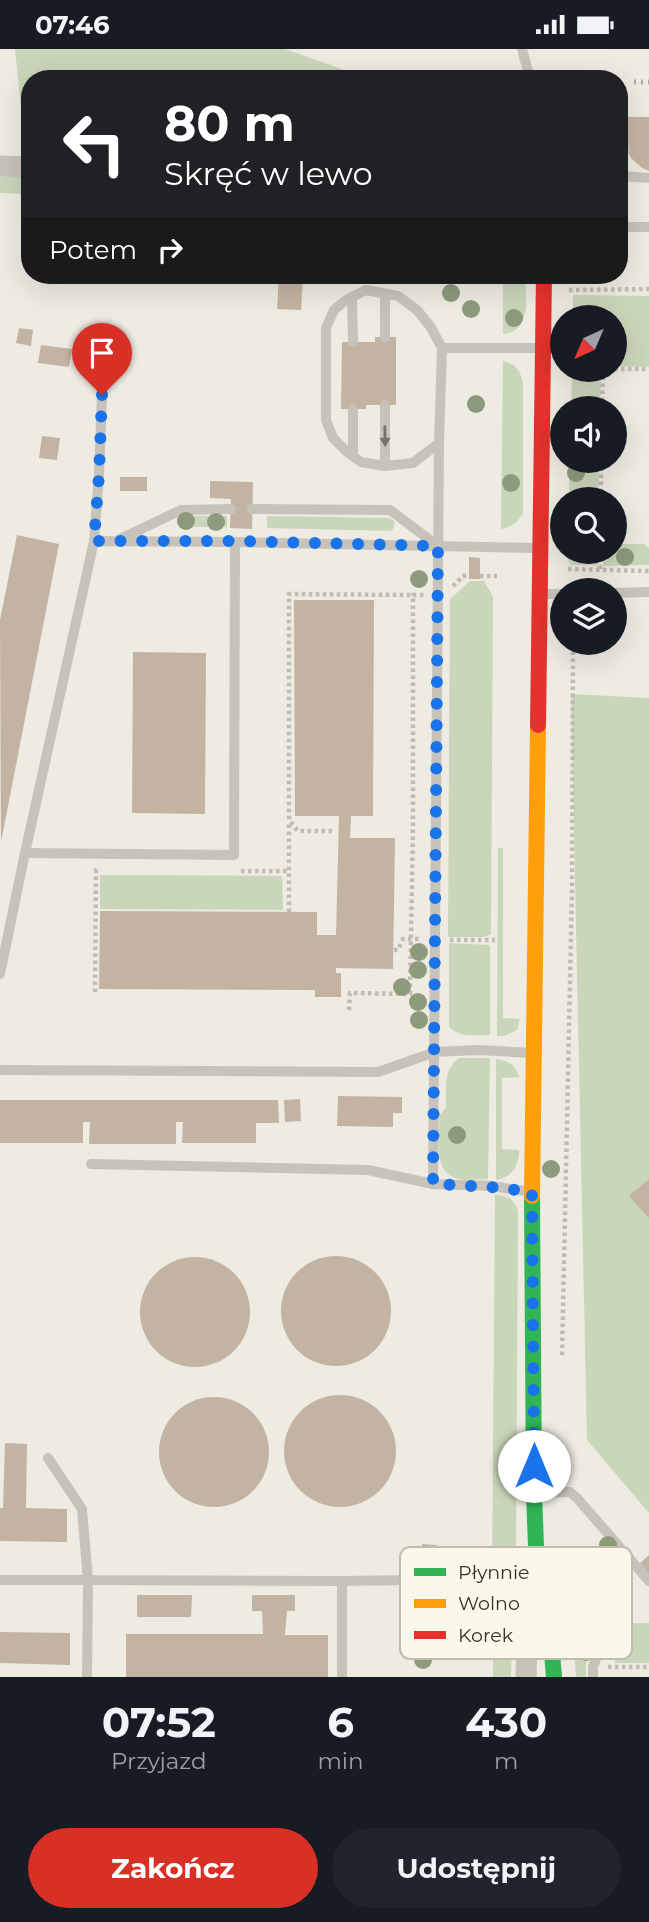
<!DOCTYPE html>
<html lang="pl">
<head>
<meta charset="utf-8">
<style>
	:root { --surface:#171b24; --page:#20242c; --text:#f1f3f6; --muted:#9ea1a6; --accent:#d93025 }
	body { margin:0; font-family:Montserrat,sans-serif; background:var(--page); color:var(--text); height:100vh; display:flex; flex-direction:column; font-size:26px; white-space:nowrap }
	* { box-sizing:border-box; margin:0 }
	p { font-size:23px; color:var(--muted) }
	.icon { flex:none; width:38px; height:38px; fill:none; stroke:currentColor; stroke-width:2; stroke-linecap:round; stroke-linejoin:round }
	.map { position:relative; height:1628px; overflow:hidden }
	.side { display:flex; flex-direction:column; background:var(--surface); flex:1 }
	.side>* { flex:none }
	.banner { position:absolute; left:21px; top:21px; width:607px; height:214px; border-radius:28px; box-shadow:0 7px 28px #0002; background:#202124; color:#fff; overflow:hidden }
	.needle { width:46px; rotate:224deg }
	.fabs { position:absolute; left:550px; top:256px; display:grid; gap:14px }
	.fabs a { display:grid; place-items:center; width:77px; height:77px; border-radius:50%; background:var(--surface); box-shadow:0 7px 28px #0002; font-size:35px }
	.pin { position:absolute; display:grid; place-items:center; width:60px; height:60px; color:#fff; margin:-72px -30px; border-radius:50% 50% 50% 0; rotate:-45deg; box-shadow:0 0 7px #0007 }
	.pin .icon { rotate:45deg }
	.me { position:absolute; width:77px; margin:-38px; rotate:0deg; stroke-linejoin:round; filter:drop-shadow(0 0 5px #0008) }
	.turn { display:flex; align-items:center; gap:24px; height:147px; padding:0 28px; font-size:32px }
	.turn .icon { width:91px; height:91px; stroke-width:2.5 }
	.turn b { display:block; font-size:49px; line-height:60px }
	.then { display:flex; align-items:center; height:66px; padding:0 28px; background:#0003; gap:14px; font-size:26px }
	.eta { display:flex; justify-content:space-evenly; align-items:center; height:119px; text-align:center }
	.eta b { font-size:42px; font-weight:700; line-height:49px }
	.action { display:flex; gap:14px; margin-top:auto; padding:14px 28px }
	.action a { flex:1; height:80px; border-radius:42px; background:var(--accent); color:#fff; font-size:28px; font-weight:700; line-height:80px; text-align:center }
	.action a+a { background:var(--page); color:var(--text) }
	.status { display:flex; justify-content:space-between; align-items:center; height:49px; padding:0 35px; background:var(--surface); direction:ltr }
	.status svg { height:19px; fill:currentColor }
	.map>svg:first-child { display:block }
</style>
</head>
<body>
<div class="status"><b>07:46</b><svg viewBox="0 0 49 12"><path d="M0 12V9h3v3zM5 12V6h3v6zM10 12V3h3v9zM15 12V0h3v12zM26 1h20v11H26zM47 4h2v5h-2z"/></svg></div>
<div class="map">
<svg width="649" height="1628" viewBox="0 0 649 1628">
	<rect width="100%" height="100%" fill="#eeebe2"/>
	<g fill="#cad6ba">
		<polygon points="15,0 285,0 350,23 377,30 30,30 30,101 25,101"/>
		<polygon points="0,128 30,128 30,145 0,144"/>
		<path d="M 503,226 L 525,226 C 526,247 532,283 503,285 Z"/>
		<polygon points="573,246 649,247 649,318 614,317 614,268 573,268"/>
		<path d="M 503,312 C 516,315 520,321 523,334 L 523,464 C 518,473 512,478 501,480 Z"/>
		<polygon points="572,320 601,320 600,359 571,359"/>
		<polygon points="570,411 599,411 599,450 569,450"/>
		<polygon points="180,467 227,467 227,478 179,478"/>
		<polygon points="267,467 388,469 393,471 395,474 393,480 390,482 267,479"/>
		<polygon points="614,495 644,495 649,499 649,516 603,517 604,502 614,502"/>
		<polygon points="568,502 598,502 598,516 571,516 568,511"/>
		<polygon points="470,532 484,532 493,548 491,885 484,888 448,888 450,550"/>
		<polygon points="571,645 649,649 649,1464 587,1391"/>
		<polygon points="498,799 503,799 503,969 520,970 517,981 504,987 497,987"/>
		<polygon points="100,826 282,827 283,861 100,860"/>
		<path d="M 449,894 L 490,896 L 490,986 C 476,986 458,989 449,977 Z"/>
		<path d="M 459,1009 L 490,1009 L 488,1130 C 479,1130 469,1132 460,1130 C 432,1127 439,1086 439,1067 L 446,1058 C 447,1038 442,1022 459,1009 Z"/>
		<path d="M 496,1010 C 508,1012 516,1016 519,1028 L 502,1029 L 502,1100 L 519,1101 C 519,1117 512,1128 496,1131 Z"/>
		<path d="M 495,1145 L 510,1149 L 517,1158 L 518,1164 L 516,1501 C 513,1513 503,1521 492,1524 Z"/>
		<path d="M 493,1542 C 504,1544 508,1547 513,1557 L 511,1628 L 493,1628 Z"/>
		<polygon points="582,1543 583,1545 592,1546 596,1552 586,1553 586,1628 576,1628 570,1544"/>
		<rect x="615" y="1574" width="34" height="40"/>
	</g>
	<g fill="#c3b3a2">
		<polygon points="622,68 649,68 649,122 642,119 631,109 624,95 621,80"/>
		<polygon points="279,228 303,230 301,261 277,260"/>
		<polygon points="19,279 33,281 31,297 16,294"/>
		<polygon points="375,288 396,288 396,356 366,356 366,360 341,360 342,293 375,293"/>
		<polygon points="41,296 72,300 69,318 38,314"/>
		<polygon points="42,387 60,389 57,411 39,409"/>
		<rect x="120" y="428" width="27" height="14"/>
		<polygon points="210,432 253,433 252,480 230,479 231,450 210,449"/>
		<polygon points="17,486 59,495 1,793 0,571"/>
		<polygon points="469,508 480,509 480,530 469,530"/>
		<polygon points="294,551 374,551 373,767 351,767 350,789 395,789 393,920 336,919 336,924 341,924 341,948 315,948 315,941 99,940 100,862 317,863 317,886 336,886 339,767 295,767"/>
		<polygon points="133,603 206,604 205,765 132,764"/>
		<polygon points="338,1047 402,1048 402,1064 393,1064 393,1078 337,1077"/>
		<polygon points="300,1050 301,1072 285,1073 284,1051"/>
		<polygon points="0,1051 278,1051 279,1074 256,1074 256,1094 182,1094 183,1073 176,1073 176,1095 89,1095 90,1073 83,1073 83,1094 0,1094"/>
		<polygon points="649,1130 649,1169 629,1147"/>
		<circle cx="336" cy="1262" r="55"/>
		<circle cx="195" cy="1263" r="55"/>
		<circle cx="340" cy="1402" r="56"/>
		<circle cx="214" cy="1403" r="55"/>
		<polygon points="5,1394 27,1395 26,1459 67,1460 67,1493 0,1492 0,1459 3,1459"/>
		<polygon points="422,1495 437,1496 437,1508 422,1507"/>
		<polygon points="649,1506 649,1527 634,1520"/>
		<polygon points="137,1546 192,1546 191,1568 137,1568"/>
		<polygon points="252,1546 295,1546 295,1562 287,1562 285,1586 328,1586 328,1628 126,1628 126,1585 263,1585 262,1562 252,1562"/>
		<polygon points="0,1583 70,1584 70,1616 0,1614"/>
	</g>
	<g fill="none" stroke-linecap="round" stroke-linejoin="round">
		<g stroke="#c0bcb3" stroke-width="4.5" stroke-dasharray="3.5 3.5" stroke-linecap="butt">
			<polyline points="569,241 649,240"/>
			<polyline points="614,320 649,320"/>
			<polyline points="602,359 603,320"/>
			<polyline points="601,450 601,411"/>
			<polyline points="568,520 649,522"/>
			<polyline points="600,520 600,502"/>
			<polyline points="480,527 497,527"/>
			<polyline points="453,537 463,527 469,527"/>
			<polyline points="332,782 298,782 289,771 289,545 413,546"/>
			<polyline points="241,822 289,822"/>
			<polyline points="289,863 289,772"/>
			<polyline points="450,891 495,891"/>
			<polyline points="394,901 398,901 403,890 421,890"/>
			<polyline points="95,943 96,821 99,821"/>
			<polyline points="349,961 350,944 410,945 413,777 413,546 424,546"/>
			<polyline points="562,1306 572,840 573,593"/>
			<polyline points="608,1618 649,1618"/>
		</g>
		<g stroke="#c8c3ba" stroke-width="10">
			<polyline points="522,0 530,30"/>
			<polyline points="620,102 626,100"/>
			<polyline points="620,127 649,129"/>
			<polyline points="620,178 649,178"/>
			<polyline points="385,245 385,288"/>
			<polyline points="352,248 353,293"/>
			<polyline points="442,299 430,277 417,261 398,247 366,241 346,251 334,261 326,279 326,371 333,389 347,403 361,413 385,417 413,414 439,394 442,299 540,299"/>
			<polyline points="385,356 385,417"/>
			<polyline points="353,407 353,360"/>
			<polyline points="252,460 390,461 438,497"/>
			<polyline points="118,491 181,461 231,460"/>
			<polyline points="94,492 99,426 104,292"/>
			<polyline points="614,544 649,543"/>
			<polyline points="542,545 562,545"/>
			<polyline points="25,804 234,806 235,493"/>
			<polyline points="0,925 25,804 94,492 235,493 537,499"/>
			<polyline points="0,1021 378,1023 435,1003 478,1001 533,1004"/>
			<polyline points="91,1115 368,1121 433,1135 491,1137 531,1143"/>
			<polyline points="433,1135 439,394"/>
			<polyline points="48,1409 82,1460 88,1531 342,1532 342,1628"/>
			<polyline points="537,1444 570,1443 577,1449 649,1532"/>
			<polyline points="0,1531 88,1531 87,1628"/>
			<polyline points="342,1532 489,1530 537,1524 567,1534 602,1534 600,1599 593,1618 593,1628"/>
		</g>
		<g stroke="#c8c3ba" stroke-width="21">
			<polyline points="0,117 30,118"/>
			<polyline points="526,1628 527,1593 535,1540"/>
		</g>
		<polyline stroke="#30b455" stroke-width="16" points="532,1147 534,1444 537,1524 551,1592 554,1628"/>
		<polyline stroke="#ff9f0a" stroke-width="16" points="532,1147 538,676"/>
		<polyline stroke="#e5322d" stroke-width="16" points="538,676 544,226"/>
		<polyline stroke="#afaba5" stroke-width="5" stroke-dasharray="2 5" stroke-linecap="butt" points="634,33 649,33"/>
	</g>
	<g fill="#8d9b7c">
		<circle cx="451" cy="244" r="9"/>
		<circle cx="471" cy="260" r="9"/>
		<circle cx="514" cy="269" r="9"/>
		<circle cx="476" cy="355" r="9"/>
		<circle cx="576" cy="424" r="9"/>
		<circle cx="511" cy="434" r="9"/>
		<circle cx="186" cy="472" r="9"/>
		<circle cx="216" cy="473" r="9"/>
		<circle cx="625" cy="508" r="9"/>
		<circle cx="419" cy="530" r="9"/>
		<circle cx="419" cy="903" r="9"/>
		<circle cx="418" cy="921" r="9"/>
		<circle cx="402" cy="938" r="9"/>
		<circle cx="418" cy="953" r="9"/>
		<circle cx="419" cy="971" r="9"/>
		<circle cx="457" cy="1086" r="9"/>
		<circle cx="551" cy="1120" r="9"/>
		<circle cx="608" cy="1496" r="9"/>
		<circle cx="586" cy="1603" r="9"/>
		<circle cx="423" cy="1611" r="9"/>
	</g>
	<defs><path id="oneway-solid" d="M-6-.8H1V-3.2L6.5 0L1 3.2V.8H-6Z" transform="scale(1.75)"/></defs>
	<use fill="#79736a" href="#oneway-solid" transform="translate(385 387) rotate(89)"/>
	<g fill="none" stroke-linecap="round" stroke-linejoin="round">
		<polyline stroke="#1a73e8" stroke-width="12" stroke-dasharray="0 21.6" points="102,346 99,426 94,492 235,492 438,497 433,1135 491,1138 532,1143 534,1417"/>
	</g>
	<rect x="400" y="1498" width="232" height="112" rx="10" fill="#fbf7e9" stroke="#c1bcaf" stroke-width="2"/>
	<rect x="414" y="1519" width="32" height="8" fill="#30b455"/>
	<rect x="414" y="1550" width="32" height="9" fill="#ff9f0a"/>
	<rect x="414" y="1582" width="32" height="8" fill="#e5322d"/>
	<g font-size="19" fill="#393128">
		<text x="458" y="1530">Płynnie</text>
		<text x="458" y="1561">Wolno</text>
		<text x="458" y="1593">Korek</text>
	</g>
</svg>
<div class="fabs">
<a><svg class="needle" viewBox="-14 -14 28 28"><path d="M0-13l5 13h-10z" fill="#e53935"/><path d="M0 13l5-13h-10z" fill="#9ea1a6"/></svg></a>
<a><svg class="icon" aria-label="sound" viewBox="0 0 24 24"><path d="M4 9h4l5-4v14l-5-4H4zM17 9q2 3 0 6"/></svg></a>
<a><svg class="icon" aria-label="search" viewBox="0 0 24 24"><circle cx="10" cy="10" r="6"/><path d="M15 15l6 6"/></svg></a>
<a><svg class="icon" aria-label="layers" viewBox="0 0 24 24"><path d="M12 4l9 5-9 5-9-5zM3 14l9 5 9-5"/></svg></a>
</div>
<div class="pin" style="left:102px;top:346px;background:#d93025"><svg class="icon" aria-label="arrive" viewBox="0 0 24 24"><path d="M6 21V4h12l-3 4 3 4H6"/></svg></div>
<svg class="me" style="left:534px;top:1417px" viewBox="-20 -20 40 40"><circle r="19" fill="#fff"/><path d="M0-13L10 11 0 6-10 11z" fill="#1a73e8"/></svg>
<div class="banner">
<div class="turn"><svg class="icon" aria-label="left" viewBox="0 0 24 24"><path d="M17 20v-9H6M10 6l-5 5 5 5"/></svg><div><b>80 m</b>Skręć w lewo</div></div>
<div class="then">Potem<svg class="icon" aria-label="right" viewBox="0 0 24 24"><path d="M7 20v-9h11M14 6l5 5-5 5"/></svg></div>
</div>
</div>
<section class="side">
<div class="eta">
<div><b>07:52</b><p>Przyjazd</p></div>
<div><b>6</b><p>min</p></div>
<div><b>430</b><p>m</p></div>
</div>
<div class="action"><a>Zakończ</a><a>Udostępnij</a></div>
</section>
</body>
</html>
